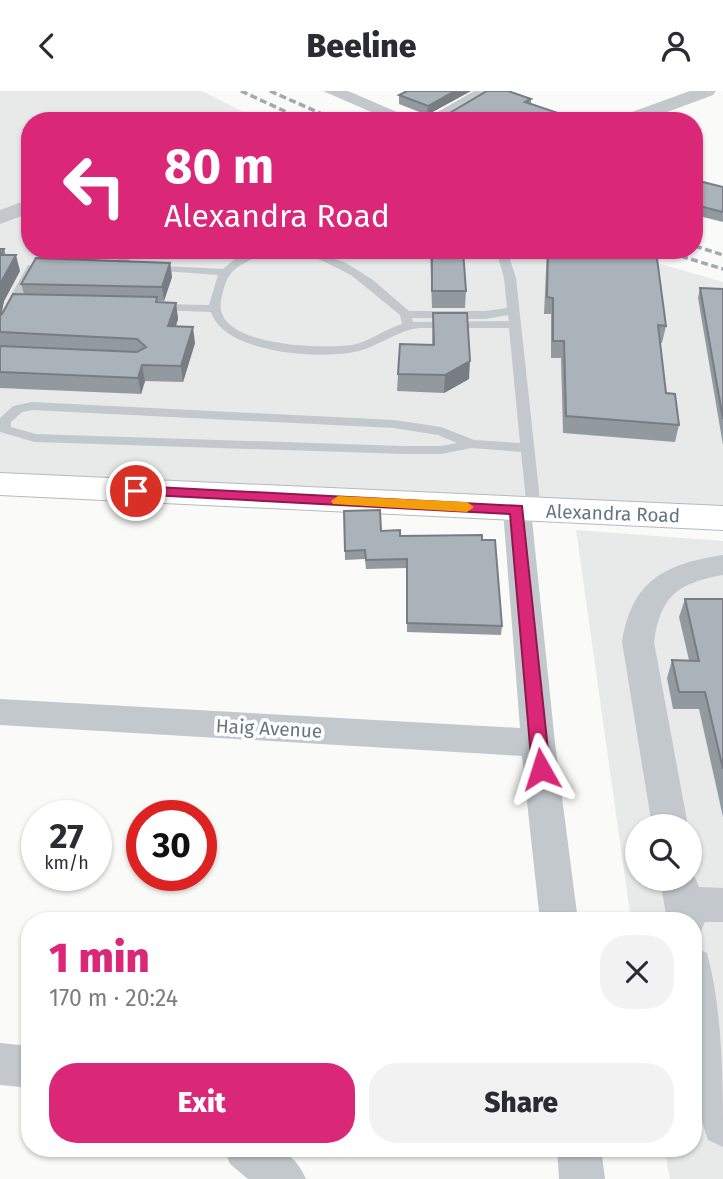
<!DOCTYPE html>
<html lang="en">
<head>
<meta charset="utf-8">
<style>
	:root { --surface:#fff; --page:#f2f2f3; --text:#2b2b33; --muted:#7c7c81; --accent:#db2777 }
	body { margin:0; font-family:"Fira Sans",sans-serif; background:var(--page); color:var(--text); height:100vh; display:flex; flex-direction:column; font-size:26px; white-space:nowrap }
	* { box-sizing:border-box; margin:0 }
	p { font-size:23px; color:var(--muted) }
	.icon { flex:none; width:38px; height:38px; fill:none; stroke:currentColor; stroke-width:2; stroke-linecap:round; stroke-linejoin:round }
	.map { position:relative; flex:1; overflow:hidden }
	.sheet { position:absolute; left:21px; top:821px; width:681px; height:245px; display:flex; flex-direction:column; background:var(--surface); border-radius:28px; box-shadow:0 2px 5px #0004 }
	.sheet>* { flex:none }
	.top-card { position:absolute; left:21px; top:21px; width:682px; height:147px; border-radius:28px; box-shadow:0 2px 5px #0004; background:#db2777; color:#fff; overflow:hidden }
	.buttons { position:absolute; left:625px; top:723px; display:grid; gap:14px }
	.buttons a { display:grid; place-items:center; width:77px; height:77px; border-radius:50%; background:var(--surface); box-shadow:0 2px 5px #0004; font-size:35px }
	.speed { position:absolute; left:21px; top:709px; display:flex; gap:14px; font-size:35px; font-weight:700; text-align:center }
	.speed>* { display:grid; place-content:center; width:91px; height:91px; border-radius:50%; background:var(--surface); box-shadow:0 2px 5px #0004; line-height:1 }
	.speed small { font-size:18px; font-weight:400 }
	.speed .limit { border:10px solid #d22; background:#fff; color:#111 }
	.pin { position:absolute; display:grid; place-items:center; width:60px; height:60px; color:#fff; margin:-30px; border:4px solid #fff; border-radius:50%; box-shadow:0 2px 7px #0007 }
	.me { position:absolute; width:77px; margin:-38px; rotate:354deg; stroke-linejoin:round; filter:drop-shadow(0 0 5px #0008) }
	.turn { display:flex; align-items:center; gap:24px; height:147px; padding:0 28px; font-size:32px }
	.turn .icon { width:91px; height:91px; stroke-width:2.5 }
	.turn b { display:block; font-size:49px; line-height:60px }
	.round { display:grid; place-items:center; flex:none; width:74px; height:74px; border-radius:28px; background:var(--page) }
	.overview { display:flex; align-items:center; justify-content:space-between; height:119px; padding:0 28px }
	h1 { font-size:42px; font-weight:800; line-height:52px; color:var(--accent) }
	.action { display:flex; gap:14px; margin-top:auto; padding:14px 28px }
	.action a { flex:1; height:80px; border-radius:28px; background:var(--accent); color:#fff; font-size:28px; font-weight:800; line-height:80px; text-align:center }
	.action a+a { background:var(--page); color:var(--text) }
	header { display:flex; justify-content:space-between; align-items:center; height:91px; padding:0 28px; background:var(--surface); font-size:32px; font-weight:800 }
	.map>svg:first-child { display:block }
</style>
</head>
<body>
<header><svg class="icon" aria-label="back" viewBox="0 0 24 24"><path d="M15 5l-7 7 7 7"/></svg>Beeline<svg class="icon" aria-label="person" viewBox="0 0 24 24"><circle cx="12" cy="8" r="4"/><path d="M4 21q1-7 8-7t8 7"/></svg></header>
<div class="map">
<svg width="723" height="1088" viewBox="0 0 723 1088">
	<rect width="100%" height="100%" fill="#fafaf8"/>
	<g fill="#e8e9e9" fill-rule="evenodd">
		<polygon points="0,0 202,0 261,30 30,30 30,159 613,159 723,191 723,427 0,393"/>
		<path d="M 576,439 L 723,450 L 723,1088 L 670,1088 L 664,1057 L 693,1057 L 693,830 L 631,829 ZM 637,735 L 690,735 L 690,788 L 637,788 Z"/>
	</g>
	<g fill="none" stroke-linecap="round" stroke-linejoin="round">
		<defs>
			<polygon id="secondary" points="0,382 723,415 723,439 0,404"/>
		</defs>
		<use href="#secondary" stroke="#b3babf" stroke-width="2"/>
		<g fill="#c3c8cc" fill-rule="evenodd">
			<polygon points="122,159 133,159 127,174 121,177 115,174"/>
			<path d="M 252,159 L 269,159 C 258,167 243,170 232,181 C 226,188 224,196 222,205 C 206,256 323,258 352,254 C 369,251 385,238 402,233 L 400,224 L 351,184 L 323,170 L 290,159 L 312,159 L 346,172 L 373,189 L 409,220 L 485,220 L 507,217 L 504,187 L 496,159 L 507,159 L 516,187 L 541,419 L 539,422 L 529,422 L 527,419 L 521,361 L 472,357 L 441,363 L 404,363 L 35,351 L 0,341 L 0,327 L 13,315 L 32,311 L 394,329 L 441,336 L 474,349 L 520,352 L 509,237 L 419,237 C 397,240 380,254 359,260 C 323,269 224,263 211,221 L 156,219 L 150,216 L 156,213 L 209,214 L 218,184 L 150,179 L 144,176 L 146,174 L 223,178 L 236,167 ZM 508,224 L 509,230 L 413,231 L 412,227 L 485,228 ZM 32,319 L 394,337 L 438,344 L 457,352 L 441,355 L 404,355 L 36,343 L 11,336 L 11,331 L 22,321 Z"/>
			<polygon points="28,174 38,176 6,235 0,239 0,224"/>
		</g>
		<g fill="#c3c8cc" fill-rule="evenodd">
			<polygon points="323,0 348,0 418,30 392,30"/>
			<polygon points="474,0 496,0 445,30 422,30"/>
			<polygon points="690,0 716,0 713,4 643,30 616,30 618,26"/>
			<polygon points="30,108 30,122 0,133 0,119"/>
			<polygon points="517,410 527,412 531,419 555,652 578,830 540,830 522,665 0,634 0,608 520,637 503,419 507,412"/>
			<path d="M 723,464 L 723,484 C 678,492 660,505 654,551 L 688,735 L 652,735 L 622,551 C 632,489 665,473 723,464 Z"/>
			<polygon points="690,775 699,796 723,797 723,831 705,831 700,842 693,845 693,830 667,830 660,788 690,788"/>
			<path d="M 693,856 L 707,862 C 723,920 723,994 723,1056 L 708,1049 L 693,1003 Z"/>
			<polygon points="0,952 30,955 30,997 0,994"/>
			<path d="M 224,1057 C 261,1057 289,1048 306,1088 L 248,1088 L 230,1073 Z"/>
			<polygon points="557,1057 601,1057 605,1088 559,1088"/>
		</g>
		<use href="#secondary" fill="#fff" fill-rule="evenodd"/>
		<g stroke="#a2aab0" stroke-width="3.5" stroke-dasharray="7 3.5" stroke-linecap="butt">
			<polyline points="241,0 306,30"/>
			<polyline points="270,0 338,30"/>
			<polyline points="695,155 723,164"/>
			<polyline points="661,159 723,178"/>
		</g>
	</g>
	<g fill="#929a9f">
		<polygon points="407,0 471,0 427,24 399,13 399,4"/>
		<polygon points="531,8 531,13 573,27 573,30 448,30 448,23"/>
		<polygon points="695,89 723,96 723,131 695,124"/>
		<polygon points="0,158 4,158 6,164 20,180 4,210 1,223 24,203 21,193 170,172 172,186 164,210 158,210 158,211 176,212 178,228 176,236 195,252 183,291 145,290 141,303 0,297"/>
		<polygon points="430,159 463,159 466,200 465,217 432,217"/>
		<polygon points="547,159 648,159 666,235 662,252 660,251 666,302 679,334 675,351 563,342 561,267 551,267 551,223 544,223"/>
		<polygon points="700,197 723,198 723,354 698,207"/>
		<polygon points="433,222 469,288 444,302 397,300 400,253 432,254"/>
		<polygon points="344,420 381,440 400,445 502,535 501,544 407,541 407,477 366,478 365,468 345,469"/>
		<polygon points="685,508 723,508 723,726 699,618 673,618 667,587 672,569 689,569 679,526"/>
	</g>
	<g fill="#777d82">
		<polygon points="455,0 471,0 427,24 428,15"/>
		<polygon points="16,164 20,180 4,210 0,231 0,193"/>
		<polygon points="170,172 172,186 164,210 162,196"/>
		<polygon points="176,212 178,228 170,251 168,235"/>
		<polygon points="193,236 195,252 183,291 181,275"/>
		<polygon points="470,270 469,288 444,302 445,284"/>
		<polygon points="142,274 145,290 141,303 138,287"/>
	</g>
	<g fill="#aab3b9" stroke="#777d82" stroke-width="2">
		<polygon points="407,0 455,0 428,15 399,4"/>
		<polygon points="487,0 508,0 531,8 525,11 573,27 569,30 467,30 448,23"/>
		<polygon points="695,89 723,96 723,121 695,114"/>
		<polygon points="0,158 4,158 1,164 16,164 0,193"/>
		<polygon points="432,159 463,159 466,200 432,200"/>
		<polygon points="548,159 656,160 666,235 658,234 666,302 675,303 679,334 566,325 564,250 553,250 553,207 547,206"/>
		<polygon points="36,167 170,172 162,196 21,193"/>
		<polygon points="700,197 723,198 723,328"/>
		<polygon points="13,203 157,206 156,211 176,212 168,235 193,236 181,275 142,274 138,287 0,281 0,255 137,261 146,256 137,248 0,241 0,224 2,223"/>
		<polygon points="433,222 467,222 470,270 445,284 398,283 400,253 434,254"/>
		<polygon points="380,419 381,440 400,439 400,445 482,444 482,449 495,449 502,535 407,532 407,468 366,469 365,459 345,460 344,420"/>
		<polygon points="685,508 723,508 723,678 705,601 679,601 672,569 699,570"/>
	</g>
	<polygon fill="#db2777" stroke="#8e194d" stroke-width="2" points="136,395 522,415 550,678 547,683 541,685 532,678 510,423 131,403 129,400"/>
	<polygon fill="#f59e0b" points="338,405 467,411 474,416 467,421 333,413 331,410"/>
	<g text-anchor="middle" stroke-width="7" stroke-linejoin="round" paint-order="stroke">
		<g font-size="19" fill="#657683" stroke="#fff">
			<text transform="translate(613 422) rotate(2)" y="7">Alexandra Road</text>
			<text transform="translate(269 637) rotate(3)" y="7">Haig Avenue</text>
		</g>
	</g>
</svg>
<div class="buttons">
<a><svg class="icon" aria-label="search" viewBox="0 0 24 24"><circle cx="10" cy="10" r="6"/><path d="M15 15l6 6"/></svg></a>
</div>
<div class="speed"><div>27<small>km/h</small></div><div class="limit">30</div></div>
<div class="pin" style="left:136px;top:400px;background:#d93025"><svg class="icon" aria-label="arrive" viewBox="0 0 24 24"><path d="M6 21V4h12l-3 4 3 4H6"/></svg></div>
<svg class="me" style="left:541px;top:678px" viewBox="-20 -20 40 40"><path d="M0-17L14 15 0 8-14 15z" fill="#db2777" stroke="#fff" stroke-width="4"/></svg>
<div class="top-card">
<div class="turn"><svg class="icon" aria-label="left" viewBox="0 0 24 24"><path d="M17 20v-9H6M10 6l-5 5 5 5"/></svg><div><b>80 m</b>Alexandra Road</div></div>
</div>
<section class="sheet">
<div class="overview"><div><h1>1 min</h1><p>170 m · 20:24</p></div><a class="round"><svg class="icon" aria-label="close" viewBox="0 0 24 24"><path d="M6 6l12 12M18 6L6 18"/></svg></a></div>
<div class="action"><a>Exit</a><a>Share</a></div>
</section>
</div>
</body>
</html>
